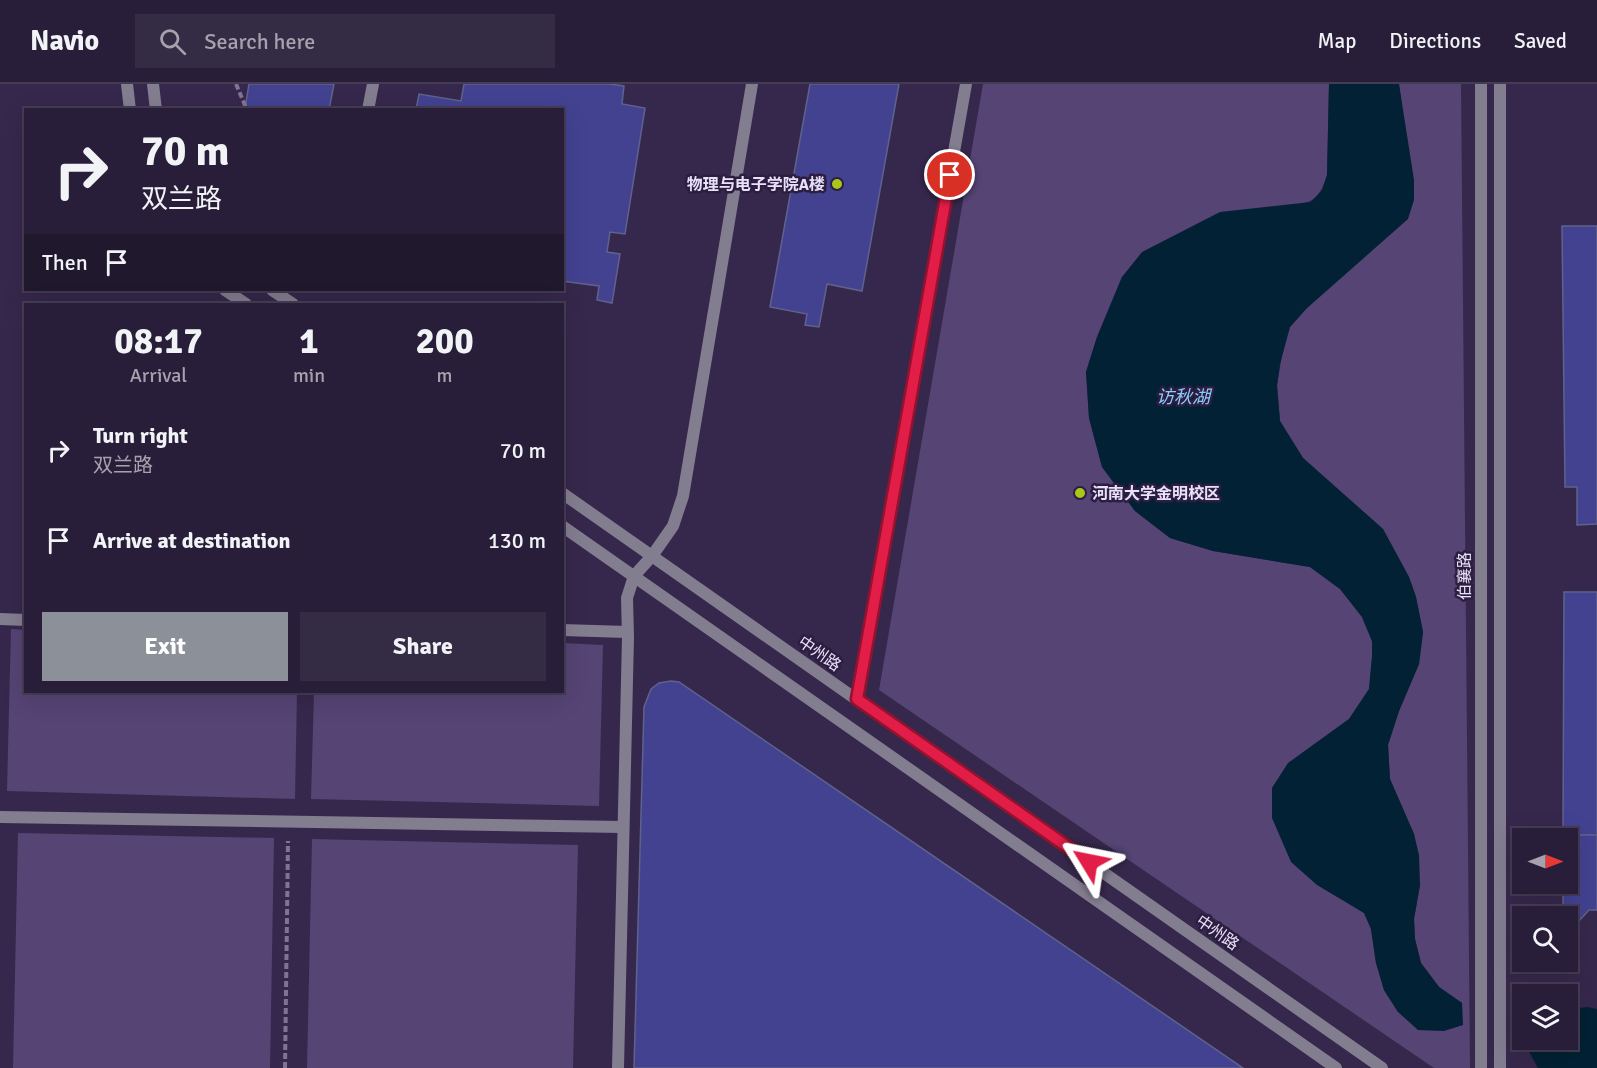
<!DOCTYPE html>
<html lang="en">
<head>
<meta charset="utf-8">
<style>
	:root { --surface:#281e39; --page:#342b44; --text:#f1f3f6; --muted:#a5a2ae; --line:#443c53; --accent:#8c9099 }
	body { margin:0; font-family:Signika,"Noto Sans SC",sans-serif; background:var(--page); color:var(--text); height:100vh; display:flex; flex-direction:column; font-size:22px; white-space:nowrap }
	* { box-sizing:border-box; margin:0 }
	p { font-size:20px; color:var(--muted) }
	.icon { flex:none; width:33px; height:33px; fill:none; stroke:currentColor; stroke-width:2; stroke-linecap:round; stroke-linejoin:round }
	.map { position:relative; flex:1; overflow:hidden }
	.side { position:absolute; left:24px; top:219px; width:540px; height:390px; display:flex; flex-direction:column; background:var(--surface); border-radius:0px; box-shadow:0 6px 24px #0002,0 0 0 2px var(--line) }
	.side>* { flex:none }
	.hud { position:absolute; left:24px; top:24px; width:540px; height:183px; border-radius:0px; box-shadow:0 6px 24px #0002,0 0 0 2px var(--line); background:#281e39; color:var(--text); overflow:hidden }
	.needle { width:39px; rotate:90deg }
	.controls { position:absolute; left:1512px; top:744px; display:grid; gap:12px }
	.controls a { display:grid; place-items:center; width:66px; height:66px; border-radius:0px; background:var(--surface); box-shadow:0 6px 24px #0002,0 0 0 2px var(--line); font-size:30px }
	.pin { position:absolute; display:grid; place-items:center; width:51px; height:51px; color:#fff; margin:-26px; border:3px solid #fff; border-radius:50%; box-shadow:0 2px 6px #0007 }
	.me { position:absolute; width:66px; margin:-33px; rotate:305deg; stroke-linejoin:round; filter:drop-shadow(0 0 4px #0008) }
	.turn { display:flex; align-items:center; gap:21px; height:126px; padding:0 18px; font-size:27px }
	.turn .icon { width:78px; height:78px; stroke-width:2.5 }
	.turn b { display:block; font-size:42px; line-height:51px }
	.then { display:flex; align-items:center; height:57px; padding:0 18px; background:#0003; gap:12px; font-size:22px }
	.eta { display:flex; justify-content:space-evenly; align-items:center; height:102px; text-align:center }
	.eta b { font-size:36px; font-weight:700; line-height:42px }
	.action { display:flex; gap:12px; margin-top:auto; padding:12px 18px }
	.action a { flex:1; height:69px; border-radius:0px; background:var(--accent); color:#fff; font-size:24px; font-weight:700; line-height:69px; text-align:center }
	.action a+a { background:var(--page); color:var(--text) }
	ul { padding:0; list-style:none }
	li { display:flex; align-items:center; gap:18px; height:90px; padding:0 18px }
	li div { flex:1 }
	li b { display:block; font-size:22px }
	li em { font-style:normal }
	header { display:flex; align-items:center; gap:36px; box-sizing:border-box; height:84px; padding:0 30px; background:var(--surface); border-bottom:2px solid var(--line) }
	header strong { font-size:28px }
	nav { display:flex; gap:33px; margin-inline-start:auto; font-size:21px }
	.search { width:420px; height:54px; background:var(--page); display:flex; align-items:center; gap:15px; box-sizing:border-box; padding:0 21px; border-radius:0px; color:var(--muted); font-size:22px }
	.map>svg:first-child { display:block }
</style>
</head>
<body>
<header>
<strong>Navio</strong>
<div class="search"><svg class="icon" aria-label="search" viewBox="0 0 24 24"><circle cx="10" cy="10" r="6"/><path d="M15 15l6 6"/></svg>Search here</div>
<nav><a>Map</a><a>Directions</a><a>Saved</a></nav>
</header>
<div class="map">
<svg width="1597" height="984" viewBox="0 0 1597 984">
	<rect width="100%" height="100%" fill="#36284c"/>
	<g fill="#554474">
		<path d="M 983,0 L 1329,0 L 1327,91 C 1320,113 1315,118 1293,121 L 1122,193 L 1097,253 L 1086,288 L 1089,334 L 1102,383 L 1135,427 L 1170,454 L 1213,467 L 1310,483 L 1340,505 L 1362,533 L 1372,557 L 1372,573 L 1369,605 L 1349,635 L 1288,680 L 1272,704 L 1347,818 L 1364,829 L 1371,845 L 1376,879 L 1384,906 L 1398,928 L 1462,919 L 1439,903 L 1421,879 L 1415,855 L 1414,835 L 1420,801 L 1414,750 L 1390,695 L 1388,661 L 1399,627 L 1419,580 L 1423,548 L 1416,513 L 1409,493 L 1383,445 L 1303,374 L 1280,337 L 1277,301 L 1284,259 L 1290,243 L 1306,225 L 1402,24 L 1399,0 L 1461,0 L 1470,984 L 1434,984 L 879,606 Z"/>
		<polygon points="11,545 25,546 26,608 297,608 295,715 7,707"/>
		<polygon points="563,559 603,561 599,722 311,715 314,608 562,608"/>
		<polygon points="18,749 274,754 270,984 13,984"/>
		<polygon points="312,755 578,761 573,984 307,984"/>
	</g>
	<g fill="#022134">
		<polygon points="1329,0 1399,0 1414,96 1414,116 1408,135 1306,225 1290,243 1280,280 1277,302 1280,337 1303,374 1383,445 1409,493 1416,513 1423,548 1419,580 1399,627 1388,661 1390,695 1414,750 1419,771 1420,801 1414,835 1415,855 1421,879 1439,903 1462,919 1463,941 1444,947 1418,946 1398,928 1384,906 1376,879 1371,845 1364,829 1317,801 1291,778 1272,734 1272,704 1288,679 1349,635 1369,605 1372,573 1372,557 1362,533 1340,505 1310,483 1213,467 1170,454 1135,427 1102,383 1089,334 1086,288 1097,253 1122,193 1142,168 1220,128 1311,118 1322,106 1327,91"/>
		<polygon points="1588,923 1597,925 1597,984 1538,984 1527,964 1513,954 1513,935 1522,934 1522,956 1568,956 1568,925"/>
	</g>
	<g fill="#434291" stroke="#5f628c" stroke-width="1.5">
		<polygon points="249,0 334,0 329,26 255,26 245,24"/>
		<polygon points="464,0 610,0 624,2 622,20 645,24 625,150 610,148 607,168 620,170 612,219 597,216 599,202 562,197 562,26 416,26 419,10 461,17"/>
		<polygon points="810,0 899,0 862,207 827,200 819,243 805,241 807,230 770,223"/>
		<polygon points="1562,142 1597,142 1597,440 1577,441 1577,403 1565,403"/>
		<polygon points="1564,508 1597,508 1597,751 1563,751"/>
		<polygon points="671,597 679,598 1243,984 634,984 644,623 651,605 659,599"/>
		<polygon points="1563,751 1597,751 1597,826 1589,826 1568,849 1568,832 1563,832 1563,800 1568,800 1568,754 1563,754"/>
	</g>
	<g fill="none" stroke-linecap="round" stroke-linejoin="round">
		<g stroke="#807493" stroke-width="4" stroke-dasharray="6 3" stroke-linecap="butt">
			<polyline points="236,0 247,26"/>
			<polyline points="285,984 288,757"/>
		</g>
		<g stroke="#837d90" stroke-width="12">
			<polyline points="127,0 130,26"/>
			<polyline points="153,0 156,26"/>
			<polyline points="1481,0 1481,984"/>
			<polyline points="1500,0 1500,984"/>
			<polyline points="368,26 373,0"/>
			<polyline points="225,206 246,220"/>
			<polyline points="272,206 293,220"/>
			<polyline points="562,409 1382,984"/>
			<polyline points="562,442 1336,984"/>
			<polyline points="0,535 26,536"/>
			<polyline points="562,546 627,548"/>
			<polyline points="857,616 966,0"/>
			<polyline points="0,733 623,743"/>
			<polyline points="618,984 628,553 627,514 634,492 652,472 673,442 683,412 752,0"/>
		</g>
	</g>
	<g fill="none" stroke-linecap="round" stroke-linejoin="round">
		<defs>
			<polyline id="route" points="950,91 857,615 1089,778"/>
		</defs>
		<use href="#route" stroke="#92132f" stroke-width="15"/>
		<use href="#route" stroke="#e11d48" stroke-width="10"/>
	</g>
	<g fill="#aac719" stroke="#2c1e41" stroke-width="2">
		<circle cx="837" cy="100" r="6"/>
		<circle cx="1080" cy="409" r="6"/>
	</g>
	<g text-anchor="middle" stroke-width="5" stroke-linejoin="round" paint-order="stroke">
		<g font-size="16" font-weight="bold" fill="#e9e1f9" stroke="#2c1e41" text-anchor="end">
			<text x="825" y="106">物理与电子学院A楼</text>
			<text x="1092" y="415" text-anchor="start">河南大学金明校区</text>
		</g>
		<g font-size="16" fill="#e9e1f9" stroke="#2c1e41">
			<text transform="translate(1464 492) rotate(-90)" y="6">伯襄路</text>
			<text transform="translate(820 569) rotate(35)" y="6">中州路</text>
			<text transform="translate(1218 848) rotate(35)" y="6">中州路</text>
		</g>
		<g font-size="18" font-style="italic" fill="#8bcefc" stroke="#2c1e41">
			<text x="1183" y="319">访秋湖</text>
		</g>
	</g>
</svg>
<div class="controls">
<a><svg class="needle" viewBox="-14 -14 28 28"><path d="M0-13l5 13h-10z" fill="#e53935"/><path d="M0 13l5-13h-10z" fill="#a5a2ae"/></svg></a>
<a><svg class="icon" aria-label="search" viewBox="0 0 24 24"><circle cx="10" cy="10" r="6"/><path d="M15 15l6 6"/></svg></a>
<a><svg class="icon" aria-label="layers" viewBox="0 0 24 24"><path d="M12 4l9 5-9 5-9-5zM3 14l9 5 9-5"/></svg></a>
</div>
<div class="pin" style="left:950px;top:91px;background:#d93025"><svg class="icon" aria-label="arrive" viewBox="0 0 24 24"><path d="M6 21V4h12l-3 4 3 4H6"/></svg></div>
<svg class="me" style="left:1089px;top:778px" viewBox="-20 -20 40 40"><path d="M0-17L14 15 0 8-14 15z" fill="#e11d48" stroke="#fff" stroke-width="4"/></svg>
<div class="hud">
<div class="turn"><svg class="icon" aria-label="right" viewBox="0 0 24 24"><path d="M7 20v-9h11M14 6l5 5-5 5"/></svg><div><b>70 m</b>双兰路</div></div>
<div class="then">Then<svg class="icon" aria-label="arrive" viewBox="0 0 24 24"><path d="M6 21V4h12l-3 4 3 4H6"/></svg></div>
</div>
<section class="side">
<div class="eta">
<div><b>08:17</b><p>Arrival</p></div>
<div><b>1</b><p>min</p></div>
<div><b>200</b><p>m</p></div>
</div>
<ul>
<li><svg class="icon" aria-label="right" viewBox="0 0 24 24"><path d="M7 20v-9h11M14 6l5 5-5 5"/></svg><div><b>Turn right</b><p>双兰路</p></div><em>70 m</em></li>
<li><svg class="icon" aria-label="arrive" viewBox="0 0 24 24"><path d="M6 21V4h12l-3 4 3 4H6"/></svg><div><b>Arrive at destination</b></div><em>130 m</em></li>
</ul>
<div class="action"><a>Exit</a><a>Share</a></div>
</section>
</div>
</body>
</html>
